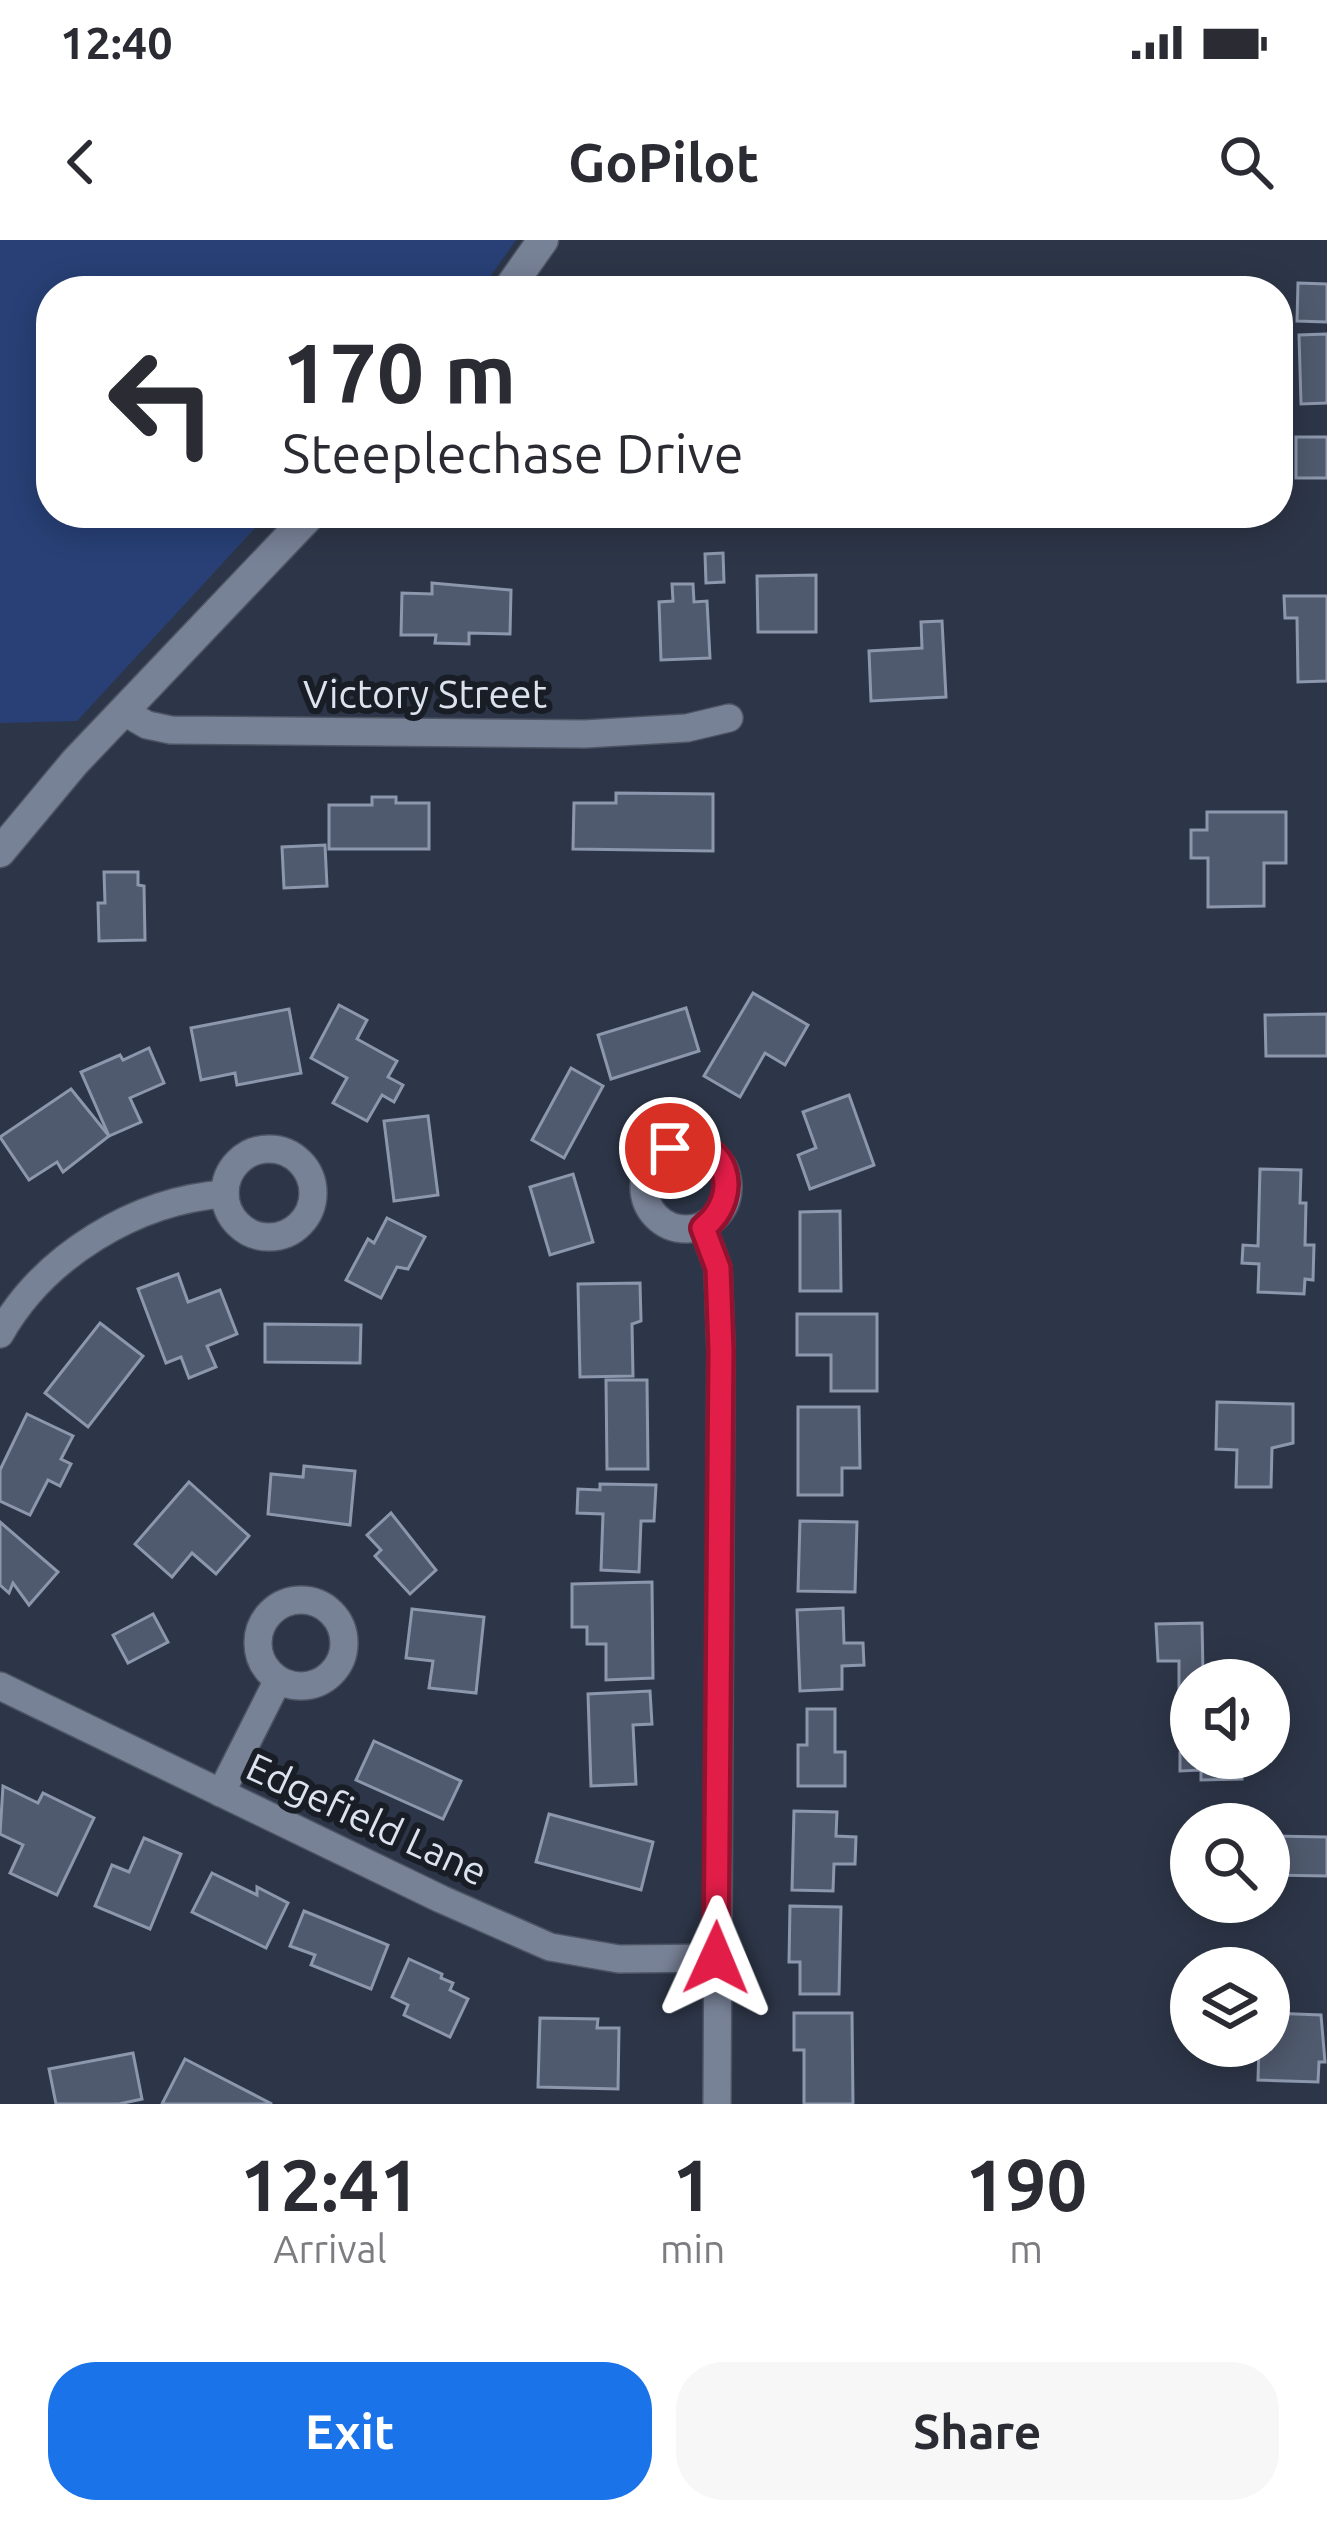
<!DOCTYPE html>
<html lang="en">
<head>
<meta charset="utf-8">
<style>
	:root { --surface:#fff; --page:#f7f7f7; --text:#2b2b33; --muted:#7c7c81; --accent:#1a73e8 }
	body { margin:0; font-family:Ubuntu,sans-serif; background:var(--page); color:var(--text); height:100vh; display:flex; flex-direction:column; font-size:45px; white-space:nowrap }
	* { box-sizing:border-box; margin:0 }
	p { font-size:39px; color:var(--muted) }
	.icon { flex:none; width:66px; height:66px; fill:none; stroke:currentColor; stroke-width:2; stroke-linecap:round; stroke-linejoin:round }
	.map { position:relative; height:1864px; overflow:hidden }
	.drawer { display:flex; flex-direction:column; background:var(--surface); flex:1 }
	.drawer>* { flex:none }
	.top-card { position:absolute; left:36px; top:36px; width:1257px; height:252px; border-radius:48px; box-shadow:0 6px 30px #0003; background:#fff; color:var(--text); overflow:hidden }
	.fabs { position:absolute; left:1170px; top:1419px; display:grid; gap:24px }
	.fabs a { display:grid; place-items:center; width:120px; height:120px; border-radius:50%; background:var(--surface); box-shadow:0 6px 30px #0003; font-size:60px }
	.pin { position:absolute; display:grid; place-items:center; width:102px; height:102px; color:#fff; margin:-51px; border:6px solid #fff; border-radius:50%; box-shadow:0 3px 12px #0007 }
	.me { position:absolute; width:132px; margin:-66px; rotate:1deg; stroke-linejoin:round; filter:drop-shadow(0 0 9px #0008) }
	.turn { display:flex; align-items:center; gap:42px; height:252px; padding:0 48px; font-size:54px }
	.turn .icon { width:156px; height:156px; stroke-width:2.5 }
	.turn b { display:block; font-size:84px; line-height:102px }
	.eta { display:flex; justify-content:space-evenly; align-items:center; height:204px; text-align:center }
	.eta b { font-size:72px; font-weight:600; line-height:84px }
	.cta { display:flex; gap:24px; margin-top:auto; padding:24px 48px }
	.cta a { flex:1; height:138px; border-radius:48px; background:var(--accent); color:#fff; font-size:48px; font-weight:600; line-height:138px; text-align:center }
	.cta a+a { background:var(--page); color:var(--text) }
	.status { display:flex; justify-content:space-between; align-items:center; height:84px; padding:0 60px; background:var(--surface); direction:ltr }
	.status svg { height:33px; fill:currentColor }
	header { display:flex; justify-content:space-between; align-items:center; height:156px; padding:0 48px; background:var(--surface); font-size:54px; font-weight:600 }
	.map>svg:first-child { display:block }
</style>
</head>
<body>
<div class="status"><b>12:40</b><svg viewBox="0 0 49 12"><path d="M0 12V9h3v3zM5 12V6h3v6zM10 12V3h3v9zM15 12V0h3v12zM26 1h20v11H26zM47 4h2v5h-2z"/></svg></div>
<header><svg class="icon" aria-label="back" viewBox="0 0 24 24"><path d="M15 5l-7 7 7 7"/></svg>GoPilot<svg class="icon" aria-label="search" viewBox="0 0 24 24"><circle cx="10" cy="10" r="6"/><path d="M15 15l6 6"/></svg></header>
<div class="map">
<svg width="1327" height="1864" viewBox="0 0 1327 1864">
	<rect width="100%" height="100%" fill="#2d3648"/>
	<polygon fill="#284076" points="0,0 516,0 480,51 51,51 51,273 269,273 77,481 0,483"/>
	<g fill="#505a6e" stroke="#8c97ad" stroke-width="3">
		<polygon points="1298,43 1327,44 1327,82 1297,81"/>
		<polygon points="1327,94 1327,163 1301,164 1299,95"/>
		<rect x="1296" y="197" width="31" height="41"/>
		<polygon points="723,313 724,342 706,343 705,314"/>
		<polygon points="816,335 816,392 758,392 757,336"/>
		<polygon points="432,343 511,350 510,394 469,393 469,404 435,403 436,395 401,395 402,353 432,354"/>
		<polygon points="672,344 693,344 694,362 707,361 710,418 661,420 659,362 673,361"/>
		<polygon points="1284,356 1327,356 1327,441 1298,442 1297,378 1285,378"/>
		<polygon points="942,381 946,457 871,461 869,411 922,408 921,382"/>
		<polygon points="616,553 713,554 713,611 573,609 574,563 616,563"/>
		<polygon points="372,557 396,557 396,563 429,563 429,609 329,609 329,565 372,565"/>
		<polygon points="1207,572 1286,572 1286,623 1264,623 1264,666 1208,667 1208,618 1191,618 1191,590 1207,590"/>
		<polygon points="325,605 327,646 284,648 282,607"/>
		<polygon points="104,632 138,632 138,645 144,646 145,700 99,701 98,663 105,663"/>
		<polygon points="753,753 808,785 785,825 765,813 740,857 704,836"/>
		<polygon points="339,765 367,780 357,799 397,821 388,837 403,845 394,862 382,855 367,881 333,863 347,838 311,818"/>
		<polygon points="686,768 699,811 611,839 598,795"/>
		<polygon points="289,769 301,833 237,845 235,833 201,840 191,788"/>
		<polygon points="1327,774 1327,816 1266,816 1265,775"/>
		<polygon points="149,808 164,843 130,858 141,882 109,896 81,832 120,815 123,820"/>
		<polygon points="571,828 603,846 564,918 532,900"/>
		<polygon points="71,849 109,896 63,932 57,922 29,940 0,897"/>
		<polygon points="849,855 874,925 810,949 798,915 816,908 803,872"/>
		<polygon points="428,876 438,955 394,961 384,881"/>
		<polygon points="1260,929 1301,930 1300,963 1306,963 1305,1005 1314,1005 1313,1040 1305,1039 1304,1054 1258,1052 1259,1024 1242,1023 1243,1005 1258,1006"/>
		<polygon points="573,934 593,1002 550,1015 530,947"/>
		<polygon points="840,971 841,1051 800,1051 800,972"/>
		<polygon points="387,978 425,997 408,1029 397,1027 381,1058 346,1040 368,999 374,1003"/>
		<polygon points="178,1034 188,1062 220,1050 237,1094 207,1106 216,1127 189,1138 181,1117 166,1123 138,1049"/>
		<polygon points="640,1043 641,1081 632,1084 633,1136 580,1137 578,1044"/>
		<polygon points="797,1074 877,1074 877,1151 831,1151 831,1115 797,1115"/>
		<polygon points="100,1083 143,1116 88,1187 45,1153"/>
		<polygon points="265,1084 361,1085 360,1123 265,1122"/>
		<polygon points="606,1140 647,1140 648,1229 607,1229"/>
		<polygon points="1217,1162 1293,1164 1293,1203 1272,1208 1271,1247 1236,1247 1237,1210 1216,1209"/>
		<polygon points="798,1167 859,1167 860,1228 842,1228 842,1255 798,1255"/>
		<polygon points="27,1174 73,1196 61,1219 71,1224 60,1246 48,1240 30,1275 0,1261 0,1230"/>
		<polygon points="304,1226 355,1231 350,1285 268,1274 271,1234 303,1237"/>
		<polygon points="189,1242 249,1296 216,1334 192,1313 172,1337 135,1304"/>
		<polygon points="600,1244 656,1245 654,1281 641,1281 639,1332 601,1330 603,1274 577,1273 578,1249 600,1250"/>
		<polygon points="391,1273 436,1330 410,1354 375,1316 381,1310 367,1295"/>
		<polygon points="800,1281 857,1282 855,1352 798,1351"/>
		<polygon points="0,1282 58,1332 29,1365 13,1343 9,1353 0,1345"/>
		<polygon points="652,1342 653,1438 606,1440 606,1404 587,1404 587,1387 572,1387 572,1344"/>
		<polygon points="843,1368 844,1403 863,1403 864,1425 842,1426 842,1449 800,1451 797,1370"/>
		<polygon points="412,1369 484,1377 476,1453 429,1448 433,1421 406,1418"/>
		<polygon points="153,1374 168,1402 128,1423 113,1395"/>
		<polygon points="1202,1383 1203,1433 1236,1432 1237,1440 1191,1440 1191,1453 1179,1453 1179,1421 1158,1421 1156,1384"/>
		<polygon points="650,1451 652,1484 633,1485 636,1544 591,1546 588,1454"/>
		<polygon points="807,1469 835,1469 835,1512 845,1512 845,1546 798,1546 798,1505 807,1505"/>
		<polygon points="374,1501 461,1541 443,1579 356,1540"/>
		<polygon points="1180,1513 1191,1513 1191,1518 1241,1518 1242,1539 1201,1540 1201,1530 1180,1531"/>
		<polygon points="3,1546 38,1563 43,1553 94,1578 57,1655 10,1633 23,1605 0,1594"/>
		<polygon points="794,1571 837,1572 836,1596 856,1597 855,1624 834,1624 833,1651 792,1650"/>
		<polygon points="549,1574 653,1602 641,1650 536,1622"/>
		<polygon points="1272,1596 1327,1597 1327,1636 1269,1635"/>
		<polygon points="144,1598 181,1614 150,1689 95,1666 112,1625 129,1632"/>
		<polygon points="212,1633 257,1655 257,1647 288,1663 266,1708 192,1672"/>
		<polygon points="790,1666 841,1667 839,1754 800,1754 800,1722 789,1722"/>
		<polygon points="304,1671 388,1705 371,1749 311,1725 315,1715 290,1706"/>
		<polygon points="409,1719 442,1734 441,1738 453,1743 450,1750 468,1759 450,1797 404,1775 408,1765 392,1757"/>
		<polygon points="794,1773 852,1773 853,1864 804,1864 804,1810 794,1810"/>
		<polygon points="1269,1773 1321,1775 1325,1822 1319,1822 1318,1842 1258,1840 1259,1806 1269,1806"/>
		<polygon points="540,1778 598,1779 597,1788 619,1788 618,1849 538,1847"/>
		<polygon points="133,1813 142,1859 119,1864 56,1864 49,1829"/>
		<polygon points="185,1819 272,1864 162,1864"/>
	</g>
	<g fill="none" stroke-linecap="round" stroke-linejoin="round">
		<defs>
			<g id="minor">
				<polyline points="123,471 147,485 171,490 585,494 687,488 729,478"/>
				<circle cx="686" cy="947" r="42"/>
				<circle cx="269" cy="953" r="44"/>
				<polyline points="703,988 718,1028 721,1110 717,1864"/>
				<path d="M 0,1094 C 44,1016 136,960 225,954"/>
				<circle cx="301" cy="1403" r="43"/>
				<polyline points="0,1446 441,1659 550,1707 619,1719 716,1718"/>
				<polyline points="221,1553 277,1442"/>
			</g>
			<g id="tertiary">
				<polyline points="507,51 543,0"/>
				<polyline points="0,612 75,522 312,273"/>
			</g>
		</defs>
		<use href="#minor" stroke="#4d5464" stroke-width="30"/>
		<use href="#tertiary" stroke="#4d5464" stroke-width="33"/>
		<use href="#minor" stroke="#788297" stroke-width="27"/>
		<use href="#tertiary" stroke="#788297" stroke-width="30"/>
	</g>
	<g fill="none" stroke-linecap="round" stroke-linejoin="round">
		<defs>
			<path id="route" d="M 670,908 C 725,891 746,955 703,988 L 718,1028 L 721,1110 L 716,1718"/>
		</defs>
		<use href="#route" stroke="#92132f" stroke-width="30"/>
		<use href="#route" stroke="#e11d48" stroke-width="21"/>
	</g>
	<g text-anchor="middle" stroke-width="12" stroke-linejoin="round" paint-order="stroke">
		<g font-size="39" fill="#dce2ee" stroke="#191d26">
			<text x="425" y="468">Victory Street</text>
			<text transform="translate(367 1579) rotate(25)" y="14">Edgefield Lane</text>
		</g>
	</g>
</svg>
<div class="fabs">
<a><svg class="icon" aria-label="sound" viewBox="0 0 24 24"><path d="M4 9h4l5-4v14l-5-4H4zM17 9q2 3 0 6"/></svg></a>
<a><svg class="icon" aria-label="search" viewBox="0 0 24 24"><circle cx="10" cy="10" r="6"/><path d="M15 15l6 6"/></svg></a>
<a><svg class="icon" aria-label="layers" viewBox="0 0 24 24"><path d="M12 4l9 5-9 5-9-5zM3 14l9 5 9-5"/></svg></a>
</div>
<div class="pin" style="left:670px;top:908px;background:#d93025"><svg class="icon" aria-label="arrive" viewBox="0 0 24 24"><path d="M6 21V4h12l-3 4 3 4H6"/></svg></div>
<svg class="me" style="left:716px;top:1718px" viewBox="-20 -20 40 40"><path d="M0-17L14 15 0 8-14 15z" fill="#e11d48" stroke="#fff" stroke-width="4"/></svg>
<div class="top-card">
<div class="turn"><svg class="icon" aria-label="left" viewBox="0 0 24 24"><path d="M17 20v-9H6M10 6l-5 5 5 5"/></svg><div><b>170 m</b>Steeplechase Drive</div></div>
</div>
</div>
<section class="drawer">
<div class="eta">
<div><b>12:41</b><p>Arrival</p></div>
<div><b>1</b><p>min</p></div>
<div><b>190</b><p>m</p></div>
</div>
<div class="cta"><a>Exit</a><a>Share</a></div>
</section>
</body>
</html>
